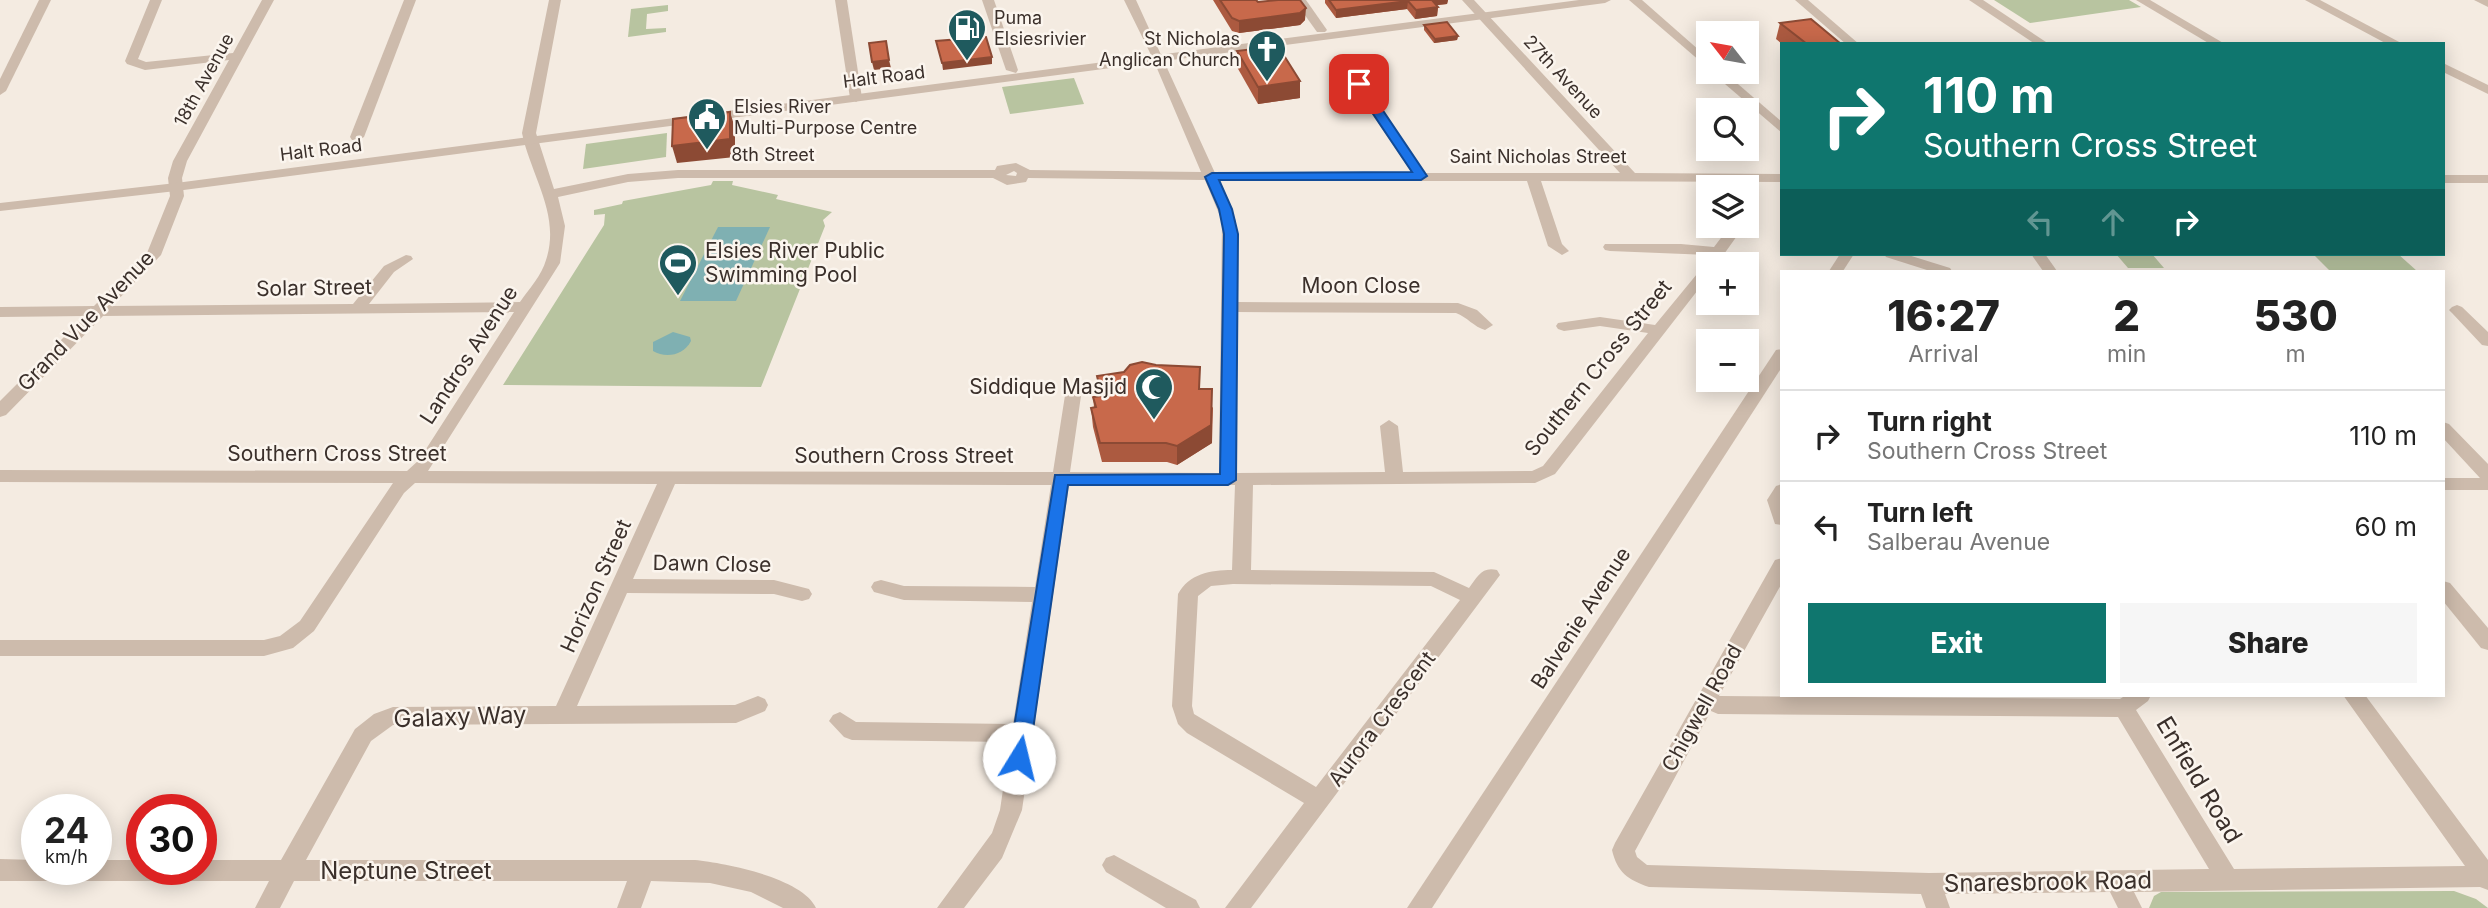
<!DOCTYPE html>
<html lang="en">
<head>
<meta charset="utf-8">
<style>
	:root { --surface:#fff; --page:#f6f6f6; --text:#222; --muted:#767676; --line:#e0e0e0; --accent:#0f766e }
	body { margin:0; font-family:Inter,sans-serif; background:var(--page); color:var(--text); height:100vh; display:flex; flex-direction:column; font-size:26px; white-space:nowrap }
	* { box-sizing:border-box; margin:0 }
	p { font-size:23px; color:var(--muted) }
	.icon { flex:none; width:38px; height:38px; fill:none; stroke:currentColor; stroke-width:2; stroke-linecap:round; stroke-linejoin:round }
	.map { position:relative; flex:1; overflow:hidden }
	.side { position:absolute; left:1780px; top:270px; width:665px; height:427px; display:flex; flex-direction:column; background:var(--surface); border-radius:0px; box-shadow:0 4px 18px #0003 }
	.side>* { flex:none }
	.banner { position:absolute; left:1780px; top:42px; width:665px; height:214px; border-radius:0px; box-shadow:0 4px 18px #0003; background:#0f766e; color:#fff; overflow:hidden }
	.needle { width:46px; rotate:301deg }
	.tools { position:absolute; left:1696px; top:21px; display:grid; gap:14px }
	.tools a { display:grid; place-items:center; width:63px; height:63px; border-radius:0px; background:var(--surface); box-shadow:0 4px 18px #0003; font-size:35px }
	.speed { position:absolute; left:21px; top:794px; display:flex; gap:14px; font-size:35px; font-weight:700; text-align:center }
	.speed>* { display:grid; place-content:center; width:91px; height:91px; border-radius:50%; background:var(--surface); box-shadow:0 4px 18px #0003; line-height:1 }
	.speed small { font-size:18px; font-weight:400 }
	.speed .limit { border:10px solid #d22; background:#fff; color:#111 }
	.pin { position:absolute; display:grid; place-items:center; width:60px; height:60px; color:#fff; margin:-30px; border-radius:14px; box-shadow:0 4px 10px #0006 }
	.me { position:absolute; width:77px; margin:-38px; rotate:9deg; stroke-linejoin:round; filter:drop-shadow(0 0 5px #0008) }
	.turn { display:flex; align-items:center; gap:24px; height:147px; padding:0 28px; font-size:32px }
	.turn .icon { width:91px; height:91px; stroke-width:2.5 }
	.turn b { display:block; font-size:49px; line-height:60px }
	.lanes { display:flex; align-items:center; height:66px; padding:0 28px; background:#0003; justify-content:center; gap:35px; direction:ltr }
	.lanes .off { opacity:.35 }
	.eta { display:flex; justify-content:space-evenly; align-items:center; height:119px; text-align:center }
	.eta b { font-size:42px; font-weight:800; line-height:49px }
	.button { display:flex; gap:14px; margin-top:auto; padding:14px 28px }
	.button a { flex:1; height:80px; border-radius:0px; background:var(--accent); color:#fff; font-size:28px; font-weight:800; line-height:80px; text-align:center }
	.button a+a { background:var(--page); color:var(--text) }
	ul { padding:0; list-style:none }
	li { display:flex; align-items:center; gap:21px; height:91px; padding:0 28px; border-top:2px solid var(--line) }
	li div { flex:1 }
	li b { display:block; font-size:26px }
	li em { font-style:normal }
	.map>svg:first-child { display:block }
</style>
</head>
<body>
<div class="map">
<svg width="2488" height="908" viewBox="0 0 2488 908">
	<rect width="100%" height="100%" fill="#f4ebe1"/>
	<g fill="#b8c4a0">
		<polygon points="1994,0 2129,0 2141,7 2030,23"/>
		<polygon points="668,5 668,11 647,14 646,29 666,28 666,32 628,37 631,9"/>
		<polygon points="1074,78 1084,104 1010,114 1002,87"/>
		<polygon points="667,133 666,157 583,169 586,144"/>
		<polygon points="713,181 733,181 732,185 778,195 776,199 832,212 823,220 825,226 761,387 503,385 604,225 605,214 594,215 594,210 622,204 623,201 711,185"/>
		<polygon points="2116,254 2152,254 2164,268 2128,268"/>
		<polygon points="2313,254 2398,254 2417,271 2330,271"/>
		<polygon points="2454,891 2476,899 2488,908 2149,908 2154,896 2161,892"/>
	</g>
	<g fill="#7fb0b2">
		<polygon points="718,227 770,227 736,301 680,301"/>
		<path d="M 673,332 L 690,337 L 691,341 C 684,355 666,359 653,351 L 653,342 Z"/>
	</g>
	<g fill="none" stroke-linecap="round" stroke-linejoin="round">
		<g fill="#cdbbac" fill-rule="evenodd">
			<polygon points="39,0 51,0 6,91 0,95 0,79"/>
			<path d="M 150,0 L 162,0 L 138,59 L 146,62 L 233,53 L 262,0 L 274,0 L 187,161 L 182,178 L 184,196 L 161,255 L 112,306 L 353,304 L 384,266 L 406,255 L 411,256 L 413,259 L 394,272 L 369,304 L 520,302 C 529,289 542,275 546,260 C 561,215 531,176 522,133 L 549,0 L 561,0 L 536,133 L 554,189 L 628,174 L 678,170 L 995,170 L 997,166 L 1016,163 L 1030,170 L 1201,172 L 1153,59 L 1124,0 L 1136,0 L 1215,173 L 1412,173 L 1352,84 L 1358,80 L 1362,81 L 1425,173 L 1620,173 L 1462,0 L 1474,0 L 1635,173 L 1782,174 L 1782,182 L 1541,181 L 1562,244 L 1569,251 L 1562,255 L 1548,246 L 1527,181 L 1219,181 L 1236,221 L 1236,302 L 1458,303 L 1477,310 L 1493,325 L 1485,330 C 1474,327 1467,317 1456,313 L 1236,312 L 1237,473 L 1385,472 L 1380,426 L 1389,420 L 1398,426 L 1403,472 L 1532,471 L 1543,466 L 1648,333 L 1600,326 L 1564,331 L 1558,329 L 1556,326 L 1558,323 L 1600,317 L 1655,325 L 1706,263 L 1709,255 L 1610,251 L 1605,250 L 1603,247 L 1605,244 L 1681,244 L 1714,247 L 1730,226 L 1744,226 L 1717,264 L 1708,264 L 1708,277 L 1555,474 L 1535,483 L 1253,485 L 1251,570 L 1434,572 L 1469,588 C 1477,577 1482,566 1497,570 L 1500,575 L 1251,908 L 1225,908 L 1304,803 L 1187,733 L 1178,724 L 1172,706 L 1178,594 C 1189,574 1210,570 1232,570 L 1235,485 L 1069,485 L 1022,810 L 1002,858 L 964,908 L 937,908 L 992,833 L 1000,810 L 1010,742 L 852,740 L 844,737 L 829,721 L 833,715 L 840,712 L 856,722 L 1013,724 L 1032,602 L 904,600 L 874,592 L 871,587 L 874,582 L 881,580 L 904,586 L 1035,587 L 1051,485 L 675,484 L 633,579 L 774,580 L 809,589 L 812,594 L 809,599 L 802,601 L 774,594 L 627,593 L 577,706 L 735,705 L 758,696 L 765,699 L 768,705 L 765,711 L 736,723 L 393,725 L 371,741 L 306,860 L 695,860 C 725,863 803,878 816,908 L 783,908 L 751,892 L 710,883 L 651,881 L 641,908 L 617,908 L 627,881 L 294,881 L 280,908 L 255,908 L 269,881 L 0,881 L 0,859 L 37,860 L 37,870 L 96,870 L 96,860 L 142,860 L 142,870 L 201,870 L 201,860 L 281,860 L 355,729 L 374,714 L 393,707 L 556,706 L 657,484 L 415,483 L 404,493 L 314,631 L 293,648 L 264,656 L 0,656 L 0,640 L 264,640 L 280,636 L 300,621 L 393,483 L 0,482 L 0,470 L 407,471 L 419,460 L 514,312 L 103,316 L 6,415 L 0,417 L 0,401 L 85,316 L 0,317 L 0,307 L 94,306 L 147,253 L 170,196 L 168,178 L 173,161 L 229,60 L 145,70 L 127,64 L 125,61 ZM 1014,171 L 1017,173 L 1016,176 L 1006,175 ZM 678,178 L 993,178 L 1007,185 L 1026,182 L 1028,178 L 1205,180 L 1222,221 L 1219,473 L 1070,472 L 1082,389 L 1074,384 L 1066,389 L 1053,472 L 428,471 L 560,263 L 565,226 L 558,197 L 628,182 ZM 1233,584 L 1431,586 L 1460,600 L 1316,787 L 1194,714 L 1192,706 L 1198,596 L 1211,586 Z"/>
			<polygon points="404,0 416,0 364,137 357,141 352,140 350,137"/>
			<polygon points="835,0 847,0 862,98 856,102 850,98"/>
			<polygon points="982,0 994,0 1018,70 1016,73 1006,70"/>
			<polygon points="1294,0 1306,0 1327,30 1325,32 1317,32"/>
			<polygon points="1629,0 1642,0 1708,58 1708,68"/>
			<polygon points="1969,0 1983,0 2049,44 2035,44"/>
			<polygon points="2136,0 2150,0 2225,44 2210,44"/>
			<polygon points="2305,0 2320,0 2403,44 2387,44"/>
			<polygon points="2474,0 2488,0 2488,7"/>
			<polygon points="2443,63 2488,85 2488,94 2443,72"/>
			<polygon points="1711,72 1724,72 1782,122 1782,133"/>
			<rect x="2443" y="175" width="45" height="8"/>
			<polygon points="1884,254 1905,254 1950,268 1952,271 1930,271 1886,257"/>
			<polygon points="2031,254 2045,254 2057,271 2043,271"/>
			<polygon points="2457,305 2462,307 2488,332 2488,346 2482,345 2452,313 2449,310 2452,307"/>
			<polygon points="2443,422 2449,424 2488,464 2488,490 2443,490 2443,478 2480,478 2443,438"/>
			<polygon points="1782,484 1782,525 1775,524 1767,500 1776,486"/>
			<path d="M 1782,558 L 1782,583 L 1719,696 L 2120,699 L 2126,695 L 2151,695 L 2148,701 L 2136,710 L 2234,869 L 2465,866 L 2343,695 L 2365,695 L 2488,860 L 2488,890 L 2480,887 L 2134,892 L 2142,908 L 2118,908 L 2110,892 L 1945,894 L 1950,908 L 1926,908 L 1921,894 L 1649,887 C 1628,880 1617,872 1612,850 L 1615,843 L 1775,560 ZM 1711,711 L 1718,714 L 2118,717 L 2209,869 L 1929,873 L 1647,865 L 1637,857 L 1635,851 Z"/>
			<polygon points="2443,581 2450,583 2488,628 2488,650 2481,648 2443,601"/>
			<polygon points="1114,855 1196,900 1200,908 1166,908 1106,872 1102,865 1106,858"/>
		</g>
		<g fill="#cdbbac" fill-rule="evenodd">
			<polygon points="1579,0 1611,0 1605,3 176,191 0,211 0,203 176,183"/>
			<polygon points="1795,0 1808,0 1859,44 1846,44"/>
			<polygon points="1840,254 1854,254 1843,271 1829,271"/>
			<polygon points="1782,349 1782,367 1432,908 1407,908 1776,350"/>
		</g>
	</g>
	<g fill="#ac5a40">
		<polygon points="1213,0 1256,0 1258,2 1305,20 1300,25 1239,33 1232,31"/>
		<polygon points="1325,0 1448,0 1447,4 1436,5 1438,7 1437,16 1415,19 1407,9 1336,18 1325,3"/>
		<polygon points="1780,23 1841,44 1782,44 1776,39"/>
		<polygon points="1424,25 1458,36 1457,40 1434,43 1424,30"/>
		<polygon points="1237,51 1300,81 1300,98 1258,104 1237,67"/>
		<polygon points="1097,376 1200,389 1213,408 1212,443 1177,465 1167,462 1102,462 1093,427 1091,408 1094,407 1093,397 1099,396"/>
	</g>
	<g fill="#8c4a34">
		<polygon points="1429,0 1448,0 1447,4 1429,6"/>
		<polygon points="1408,1 1407,9 1336,18 1336,10"/>
		<polygon points="1438,7 1437,16 1415,19 1416,10"/>
		<polygon points="1306,8 1305,20 1300,25 1239,33 1239,21"/>
		<polygon points="1458,36 1457,40 1434,43 1435,39"/>
		<polygon points="992,57 992,64 943,70 942,63"/>
		<polygon points="889,60 891,68 874,70 872,62"/>
		<polygon points="1300,81 1300,98 1258,104 1258,87"/>
		<polygon points="730,112 735,128 735,157 677,163 672,146"/>
		<polygon points="1212,389 1212,443 1177,465 1177,446"/>
	</g>
	<g fill="#c8694b" stroke="#8c4a34" stroke-width="2">
		<polygon points="1220,0 1256,0 1258,2 1278,0 1300,0 1306,8 1300,13 1239,21 1232,18"/>
		<polygon points="1329,0 1432,0 1438,7 1416,10 1408,1 1336,10"/>
		<polygon points="1811,19 1841,44 1807,44 1780,23"/>
		<polygon points="1447,22 1458,36 1435,39 1424,25"/>
		<polygon points="986,37 992,57 942,63 936,41"/>
		<polygon points="886,41 889,60 872,62 869,43"/>
		<polygon points="1278,46 1300,81 1258,87 1237,51"/>
		<polygon points="730,112 730,139 672,146 673,119"/>
		<polygon points="1142,362 1156,365 1200,367 1199,389 1212,389 1211,425 1177,446 1166,443 1100,443 1091,408 1096,407 1093,397 1102,396 1097,376 1124,372 1130,365"/>
	</g>
	<polygon fill="#1a73e8" stroke="#114b97" stroke-width="2" points="1359,80 1363,81 1427,176 1421,180 1219,180 1232,209 1238,234 1236,480 1228,485 1068,485 1029,758 1026,764 1019,767 1012,764 1009,758 1055,475 1220,474 1224,234 1219,209 1205,177 1212,173 1412,172 1353,84"/>
	<defs>
		<symbol id="fuel-pin" viewBox="-11 -11 22 30"><path d="M0 17L-7.5 6A9.5 9.5 0 1 1 7.5 6Z" fill="#1f5a5e" stroke="#fbf5ee"/><path d="M-5.5-6h7V0h2V4h1.3V-2.5L3-4.5l.8-.8L6-3V5H2.5V1h-1V6h-7ZM-4.2-4.7v3.2H.2V-4.7Z" fill="#fff"/></symbol>
		<symbol id="church-pin" viewBox="-11 -11 22 30"><path d="M0 17L-7.5 6A9.5 9.5 0 1 1 7.5 6Z" fill="#1f5a5e" stroke="#fbf5ee"/><path d="M-1.2-6h2.4v3.5h3.3v2.4h-3.3V6h-2.4V-.1h-3.3v-2.4h3.3Z" fill="#fff"/></symbol>
		<symbol id="civic-pin" viewBox="-11 -11 22 30"><path d="M0 17L-7.5 6A9.5 9.5 0 1 1 7.5 6Z" fill="#1f5a5e" stroke="#fbf5ee"/><path d="M-.6-6.5H3V-4.5H.6V-3L4-1V1h2V6H-6V1h2V-1L-.6-3ZM-1.2 2.5V6h2.4V2.5Z" fill="#fff"/></symbol>
		<symbol id="stadium-pin" viewBox="-11 -11 22 30"><path d="M0 17L-7.5 6A9.5 9.5 0 1 1 7.5 6Z" fill="#1f5a5e" stroke="#fbf5ee"/><path d="M0-5a6.5 5 0 1 0 0 10a6.5 5 0 1 0 0-10ZM-3.5-1.8h7v3.6h-7Z" fill="#fff"/></symbol>
		<symbol id="mosque-pin" viewBox="-11 -11 22 30"><path d="M0 17L-7.5 6A9.5 9.5 0 1 1 7.5 6Z" fill="#1f5a5e" stroke="#fbf5ee"/><path d="M3.5-4.9A6 6 0 1 0 3.5 4.9A5 5 0 1 1 3.5-4.9Z" fill="#fff"/></symbol>
	</defs>
	<g fill-rule="evenodd">
		<use href="#fuel-pin" x="945" y="6" width="44" height="60"/>
		<use href="#church-pin" x="1245" y="27" width="44" height="60"/>
		<use href="#civic-pin" x="685" y="95" width="44" height="60"/>
		<use href="#stadium-pin" x="656" y="241" width="44" height="60"/>
		<use href="#mosque-pin" x="1132" y="365" width="44" height="60"/>
	</g>
	<g text-anchor="middle" stroke-width="5" stroke-linejoin="round" paint-order="stroke">
		<g font-size="18" fill="#3b302b" stroke="#fbf5ee" text-anchor="start">
			<text x="994" y="24">Puma<tspan x="994" dy="21">Elsiesrivier</tspan></text>
			<text x="1240" y="45" text-anchor="end">St Nicholas<tspan x="1240" dy="21">Anglican Church</tspan></text>
			<text x="734" y="113">Elsies River<tspan x="734" dy="21">Multi-Purpose Centre</tspan></text>
		</g>
		<g font-size="18" fill="#3b302b" stroke="#fbf5ee">
			<text transform="translate(884 77) rotate(-7)" y="6">Halt Road</text>
			<text transform="translate(1563 77) rotate(47)" y="6">27th Avenue</text>
			<text transform="translate(204 80) rotate(-61)" y="6">18th Avenue</text>
			<text transform="translate(321 150) rotate(-7)" y="6">Halt Road</text>
			<text x="773" y="161">8th Street</text>
			<text x="1538" y="163">Saint Nicholas Street</text>
		</g>
		<g font-size="21" fill="#3b302b" stroke="#fbf5ee" text-anchor="start">
			<text x="705" y="258">Elsies River Public<tspan x="705" dy="24">Swimming Pool</tspan></text>
			<text x="1127" y="394" text-anchor="end">Siddique Masjid</text>
		</g>
		<g font-size="21" fill="#3b302b" stroke="#fbf5ee">
			<text x="1361" y="293">Moon Close</text>
			<text transform="translate(314 288) rotate(-1)" y="7">Solar Street</text>
			<text transform="translate(86 321) rotate(-46)" y="7">Grand Vue Avenue</text>
			<text transform="translate(469 355) rotate(-57)" y="7">Landros Avenue</text>
			<text transform="translate(1598 368) rotate(-51)" y="7">Southern Cross Street</text>
			<text x="337" y="461">Southern Cross Street</text>
			<text x="904" y="463">Southern Cross Street</text>
			<text transform="translate(712 564) rotate(1)" y="7">Dawn Close</text>
			<text transform="translate(596 586) rotate(-66)" y="7">Horizon Street</text>
			<text transform="translate(1581 618) rotate(-57)" y="7">Balvenie Avenue</text>
			<text transform="translate(1702 708) rotate(-61)" y="7">Chigwell Road</text>
			<text transform="translate(1382 719) rotate(-53)" y="7">Aurora Crescent</text>
		</g>
		<g font-size="24" fill="#3b302b" stroke="#fbf5ee">
			<text transform="translate(460 717) rotate(-2)" y="8">Galaxy Way</text>
			<text transform="translate(2199 780) rotate(59)" y="8">Enfield Road</text>
			<text x="406" y="879">Neptune Street</text>
			<text transform="translate(2048 882) rotate(-1)" y="8">Snaresbrook Road</text>
		</g>
	</g>
</svg>
<div class="tools">
<a><svg class="needle" viewBox="-14 -14 28 28"><path d="M0-13l5 13h-10z" fill="#e53935"/><path d="M0 13l5-13h-10z" fill="#767676"/></svg></a>
<a><svg class="icon" aria-label="search" viewBox="0 0 24 24"><circle cx="10" cy="10" r="6"/><path d="M15 15l6 6"/></svg></a>
<a><svg class="icon" aria-label="layers" viewBox="0 0 24 24"><path d="M12 4l9 5-9 5-9-5zM3 14l9 5 9-5"/></svg></a>
<a>+</a>
<a>−</a>
</div>
<div class="speed"><div>24<small>km/h</small></div><div class="limit">30</div></div>
<div class="pin" style="left:1359px;top:84px;background:#d93025"><svg class="icon" aria-label="arrive" viewBox="0 0 24 24"><path d="M6 21V4h12l-3 4 3 4H6"/></svg></div>
<svg class="me" style="left:1019px;top:758px" viewBox="-20 -20 40 40"><circle r="19" fill="#fff"/><path d="M0-13L10 11 0 6-10 11z" fill="#1a73e8"/></svg>
<div class="banner">
<div class="turn"><svg class="icon" aria-label="right" viewBox="0 0 24 24"><path d="M7 20v-9h11M14 6l5 5-5 5"/></svg><div><b>110 m</b>Southern Cross Street</div></div>
<div class="lanes"><svg class="icon off" aria-label="left" viewBox="0 0 24 24"><path d="M17 20v-9H6M10 6l-5 5 5 5"/></svg><svg class="icon off" aria-label="ahead" viewBox="0 0 24 24"><path d="M12 20V5M6 11l6-6 6 6"/></svg><svg class="icon" aria-label="right" viewBox="0 0 24 24"><path d="M7 20v-9h11M14 6l5 5-5 5"/></svg></div>
</div>
<section class="side">
<div class="eta">
<div><b>16:27</b><p>Arrival</p></div>
<div><b>2</b><p>min</p></div>
<div><b>530</b><p>m</p></div>
</div>
<ul>
<li><svg class="icon" aria-label="right" viewBox="0 0 24 24"><path d="M7 20v-9h11M14 6l5 5-5 5"/></svg><div><b>Turn right</b><p>Southern Cross Street</p></div><em>110 m</em></li>
<li><svg class="icon" aria-label="left" viewBox="0 0 24 24"><path d="M17 20v-9H6M10 6l-5 5 5 5"/></svg><div><b>Turn left</b><p>Salberau Avenue</p></div><em>60 m</em></li>
</ul>
<div class="button"><a>Exit</a><a>Share</a></div>
</section>
</div>
</body>
</html>
